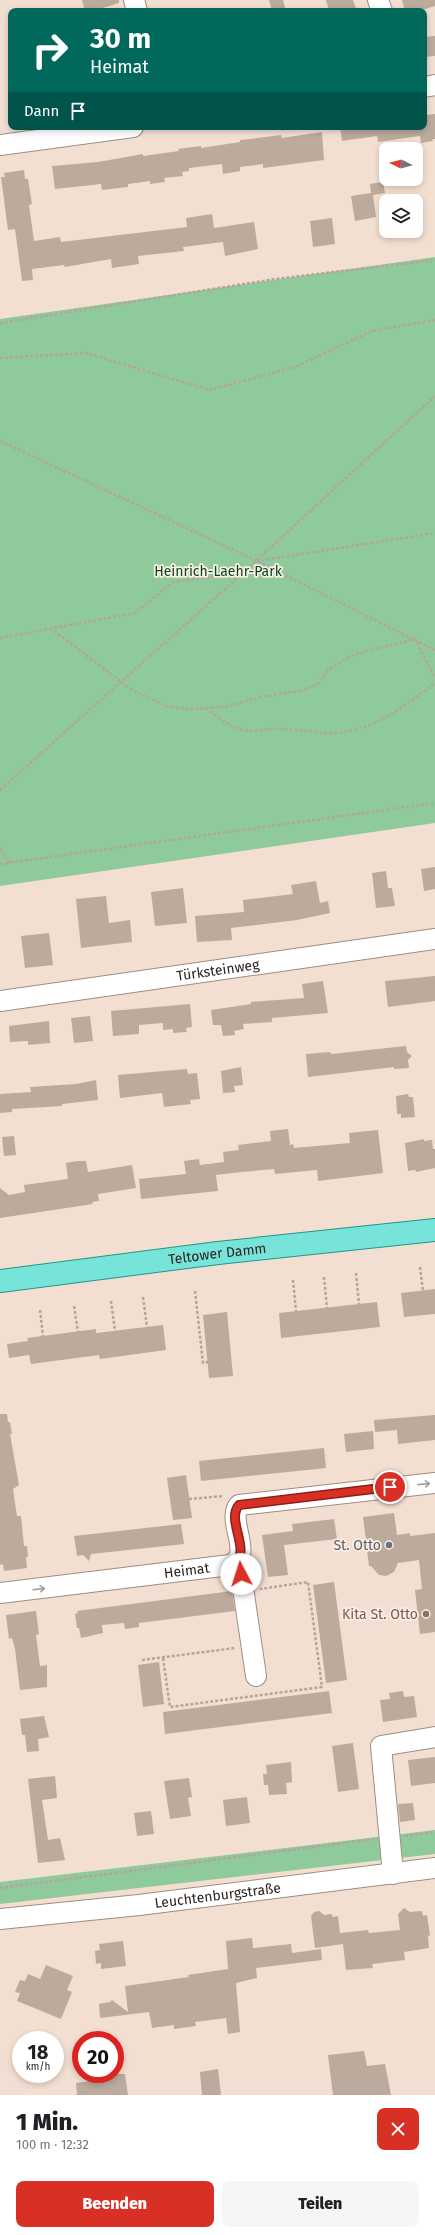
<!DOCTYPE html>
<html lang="de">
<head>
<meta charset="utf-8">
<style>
	:root { --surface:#fff; --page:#f6f6f6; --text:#202124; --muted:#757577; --accent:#d93025 }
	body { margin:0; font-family:"Fira Sans",sans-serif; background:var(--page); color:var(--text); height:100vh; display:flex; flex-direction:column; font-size:15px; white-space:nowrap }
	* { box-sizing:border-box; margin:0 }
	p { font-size:13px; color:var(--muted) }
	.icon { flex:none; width:22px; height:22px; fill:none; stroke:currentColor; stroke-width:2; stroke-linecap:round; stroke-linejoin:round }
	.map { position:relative; height:2095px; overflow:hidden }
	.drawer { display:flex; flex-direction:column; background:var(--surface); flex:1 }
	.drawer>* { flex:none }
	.guide { position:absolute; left:8px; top:8px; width:419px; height:122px; border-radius:8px; box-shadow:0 2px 6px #0003; background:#00695c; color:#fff; overflow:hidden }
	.needle { width:26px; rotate:276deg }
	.buttons { position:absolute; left:379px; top:142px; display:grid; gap:8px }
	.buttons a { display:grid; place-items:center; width:44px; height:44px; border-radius:8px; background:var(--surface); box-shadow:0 2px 6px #0003; font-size:20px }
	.speed { position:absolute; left:12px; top:2031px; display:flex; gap:8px; font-size:20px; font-weight:700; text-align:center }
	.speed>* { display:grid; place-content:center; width:52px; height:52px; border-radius:50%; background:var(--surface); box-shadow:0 2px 6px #0003; line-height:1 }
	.speed small { font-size:10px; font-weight:400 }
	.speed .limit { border:6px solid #d22; background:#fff; color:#111 }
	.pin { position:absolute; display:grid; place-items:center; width:34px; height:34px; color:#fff; margin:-17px; border:2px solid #fff; border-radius:50%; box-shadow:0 1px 4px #0007 }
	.me { position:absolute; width:44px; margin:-22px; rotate:355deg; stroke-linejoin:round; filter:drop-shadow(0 0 3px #0008) }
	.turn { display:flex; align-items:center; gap:14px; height:84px; padding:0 16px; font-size:18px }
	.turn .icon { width:52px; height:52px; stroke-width:2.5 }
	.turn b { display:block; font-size:28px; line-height:34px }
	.then { display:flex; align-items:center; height:38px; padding:0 16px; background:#0003; gap:8px; font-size:15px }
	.round { display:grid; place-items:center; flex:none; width:42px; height:42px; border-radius:8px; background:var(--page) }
	.overview { display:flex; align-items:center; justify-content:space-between; height:68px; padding:0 16px }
	h1 { font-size:24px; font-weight:800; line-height:30px }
	.action { display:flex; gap:8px; margin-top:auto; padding:8px 16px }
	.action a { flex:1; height:46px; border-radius:8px; background:var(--accent); color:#fff; font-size:16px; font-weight:800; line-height:46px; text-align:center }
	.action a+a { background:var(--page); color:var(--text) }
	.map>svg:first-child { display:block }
</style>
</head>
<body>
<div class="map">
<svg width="435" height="2095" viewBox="0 0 435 2095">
	<rect width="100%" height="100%" fill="#f3dfd2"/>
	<g fill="#8fca9c">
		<polygon points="435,257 435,823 0,886 0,319"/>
		<polygon points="435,1830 435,1854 0,1904 0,1882"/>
	</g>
	<g fill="#bcaa9d">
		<polygon points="82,0 119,0 119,3 93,11 85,11"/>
		<polygon points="269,0 283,0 286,11 272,11"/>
		<polygon points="326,0 353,0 357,11 329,11"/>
		<polygon points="402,0 435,0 435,6 419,11 405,11"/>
		<polygon points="435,36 435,56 424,57 424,37"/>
		<polygon points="435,114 435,139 432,139 433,141 421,143 420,136 378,142 377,136 342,141 340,127 424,127 424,115"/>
		<polygon points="322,132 324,160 263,168 263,164 240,167 240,171 223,174 222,164 189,168 189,171 182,172 183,176 164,178 165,182 150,184 150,181 128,184 128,187 102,190 101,184 55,189 52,166 98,162 143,154 143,156 179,151 178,149 201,146 201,148 240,142 240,140 250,139 281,135 282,138"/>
		<polygon points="24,170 25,179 28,179 31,198 32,204 29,205 34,241 60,237 61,242 187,227 186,218 212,214 214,228 254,222 258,249 225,256 223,242 183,247 184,251 138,256 139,264 112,268 111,259 65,267 64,265 32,269 33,280 22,281 15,229 8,230 1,177 5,177 4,173"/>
		<polygon points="383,182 385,193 373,195 376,217 355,221 351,196 371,193 370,184"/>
		<polygon points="332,218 335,244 313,247 310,221"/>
		<polygon points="435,867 435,889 424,891 421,869"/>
		<polygon points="386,871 388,888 392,888 395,906 376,908 372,873"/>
		<polygon points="316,881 320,903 328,901 330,913 297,920 231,928 232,940 197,942 195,916 244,912 243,900 293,894 291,885"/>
		<polygon points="183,888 187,923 155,926 151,892"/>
		<polygon points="106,896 109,923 130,920 132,942 81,948 76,899"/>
		<polygon points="49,933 53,965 25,968 21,936"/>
		<polygon points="435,976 435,1001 388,1007 385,981"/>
		<polygon points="323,981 328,1013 272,1018 272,1022 243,1024 244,1029 234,1031 235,1035 223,1036 221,1025 213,1025 211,1010 251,1004 251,1002 304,998 302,984"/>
		<polygon points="190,1004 192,1027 186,1028 187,1032 173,1033 173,1029 163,1030 163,1023 139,1025 139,1034 113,1036 111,1011"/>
		<polygon points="90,1016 93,1041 74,1043 71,1018"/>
		<polygon points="49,1021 50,1043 28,1045 28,1041 10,1042 9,1026"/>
		<polygon points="406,1046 407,1052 412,1056 408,1060 409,1068 394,1069 394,1067 308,1077 306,1054 330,1052 331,1054"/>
		<polygon points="241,1067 243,1085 234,1086 235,1092 223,1093 221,1071"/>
		<polygon points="187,1069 188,1074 197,1073 200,1099 190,1100 191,1104 164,1107 162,1093 120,1098 118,1075"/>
		<polygon points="96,1080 98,1100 62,1104 62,1106 12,1109 12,1112 0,1113 0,1094 31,1092 30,1087 76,1084"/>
		<polygon points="408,1094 409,1097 413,1097 415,1117 401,1118 401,1114 397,1114 396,1096"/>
		<polygon points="288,1129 290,1145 293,1144 294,1148 350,1143 349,1133 378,1130 383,1173 318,1181 317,1170 275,1174 274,1169 241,1172 216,1175 218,1191 141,1199 139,1179 186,1174 184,1161 199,1159 200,1165 224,1162 223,1152 239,1150 238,1145 271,1141 270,1131"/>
		<polygon points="14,1136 16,1155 4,1156 2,1137"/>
		<polygon points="424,1139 424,1141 432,1140 433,1149 435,1149 435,1168 416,1172 415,1170 408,1171 405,1143"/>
		<polygon points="77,1161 86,1161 88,1172 132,1165 136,1188 98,1194 99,1201 92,1202 93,1204 0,1218 0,1188 9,1195 25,1192 24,1185 68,1179 66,1163"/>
		<polygon points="435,1289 435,1314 404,1317 401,1293"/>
		<polygon points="377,1302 380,1327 281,1338 279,1313"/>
		<polygon points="227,1312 233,1376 209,1378 203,1315"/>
		<polygon points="163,1325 166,1350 100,1359 99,1355 31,1364 29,1355 9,1358 7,1344 28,1341 27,1338 96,1329 96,1333"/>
		<polygon points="0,1414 7,1414 8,1422 10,1422 12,1434 10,1434 19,1485 13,1489 17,1516 21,1516 24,1546 27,1546 28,1557 26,1557 27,1568 4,1571 3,1564 0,1565"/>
		<polygon points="435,1415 435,1440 398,1444 397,1430 375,1432 374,1420"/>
		<polygon points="373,1431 374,1449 346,1452 344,1434"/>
		<polygon points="324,1448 326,1468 201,1481 199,1461"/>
		<polygon points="186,1475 192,1518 173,1520 167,1478"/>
		<polygon points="394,1513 397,1535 410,1533 410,1536 435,1533 435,1632 420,1634 415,1590 422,1589 419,1560 398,1563 394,1572 386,1576 379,1575 371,1566 369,1566 363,1517"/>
		<polygon points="334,1519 337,1539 284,1545 288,1575 268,1577 262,1535 293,1531 292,1524"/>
		<polygon points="181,1524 184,1544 91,1554 89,1561 83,1555 77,1556 74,1536"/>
		<polygon points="334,1582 347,1680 326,1683 313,1585"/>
		<polygon points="232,1591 235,1611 139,1623 139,1627 125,1629 124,1623 102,1625 103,1633 81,1638 79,1628 77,1628 75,1614 78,1613 77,1611"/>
		<polygon points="36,1611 39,1634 36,1635 40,1666 47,1665 47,1687 20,1690 15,1649 12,1638 9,1639 6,1615"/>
		<polygon points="159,1662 164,1704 143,1707 138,1665"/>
		<polygon points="329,1691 332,1713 165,1734 163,1712"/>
		<polygon points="403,1691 404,1697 414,1696 417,1717 383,1722 380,1700 390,1699 389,1693"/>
		<polygon points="44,1716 49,1737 38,1739 39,1751 27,1752 25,1735 22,1735 20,1719"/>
		<polygon points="353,1743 359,1789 338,1792 332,1746"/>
		<polygon points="435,1757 435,1783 411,1786 408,1760"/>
		<polygon points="291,1762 292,1782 286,1783 287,1794 269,1795 268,1785 264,1785 263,1774 267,1774 266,1765"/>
		<polygon points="55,1776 57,1798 42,1800 48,1840 60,1838 65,1860 38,1863 28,1779"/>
		<polygon points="189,1778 192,1797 188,1798 191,1816 170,1819 164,1781"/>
		<polygon points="247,1797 250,1823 226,1826 223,1800"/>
		<polygon points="413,1803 415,1820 400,1822 398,1804"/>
		<polygon points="151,1811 154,1834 137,1836 134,1813"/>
		<polygon points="404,1908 410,1912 422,1911 423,1916 427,1915 430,1935 428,1936 429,1948 404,1952 405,1960 372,1964 373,1968 346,1970 343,1944 315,1948 311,1916 314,1912 319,1911 324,1915 332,1914 332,1917 338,1916 340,1933 368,1930 369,1933 400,1930 398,1914"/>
		<polygon points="252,1938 253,1948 291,1944 292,1953 321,1949 322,1960 256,1968 257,1978 236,1983 240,2032 228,2034 226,2018 195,2022 196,2026 174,2029 174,2025 152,2028 149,2012 100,2018 99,2004 110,2002 112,2000 128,2012 125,1986 189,1977 188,1975 228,1969 226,1941"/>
		<polygon points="123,1941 126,1966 101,1969 101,1963 96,1964 95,1951 100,1950 99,1944"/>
		<polygon points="46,1965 73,1976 67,1990 72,1992 61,2019 17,2001 20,1993 15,1992 20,1980 25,1981 28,1974 40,1979"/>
		<polygon points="364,2051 367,2066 385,2064 391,2095 333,2095 328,2055"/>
		<polygon points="218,2069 221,2095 202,2095 200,2072"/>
		<polygon points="97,2074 125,2074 128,2095 77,2095 76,2083 98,2080"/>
	</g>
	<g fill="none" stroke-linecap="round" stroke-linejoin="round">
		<defs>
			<g id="minor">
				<polyline points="134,0 137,11"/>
				<polyline points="378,0 382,11"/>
				<polyline points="424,87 435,85"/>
				<polyline points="0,145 133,127"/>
				<path id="s1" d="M 0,1001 L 435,939"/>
				<polyline points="236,1563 241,1574 256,1676"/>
				<path id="s2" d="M 0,1593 L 230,1565 C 255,1556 226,1521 239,1505 L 435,1483"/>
				<polyline points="393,1874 381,1746 435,1737"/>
				<path id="s3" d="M 0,1919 L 139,1905 L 435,1868"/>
			</g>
			<g id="major">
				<path id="s4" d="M 0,1281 L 218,1253 L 435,1230"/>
			</g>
		</defs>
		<use href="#minor" stroke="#9f8d81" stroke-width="22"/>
		<use href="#major" stroke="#229589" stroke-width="24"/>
		<g stroke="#b4a49a" stroke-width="2.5" stroke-dasharray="3 2" stroke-linecap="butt">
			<polyline points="0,323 275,279 435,260"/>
			<polyline points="0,358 86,353 209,390 295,367 372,331 435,320"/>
			<polyline points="0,441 257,561 435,650"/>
			<polyline points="257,561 435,533"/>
			<polyline points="50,628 132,690 166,706 190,709 225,707 261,697 304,690 318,684 328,670 341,662 356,654 415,639 435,678"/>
			<polyline points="0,638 135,613 173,582 243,573"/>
			<path d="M 206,708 C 220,719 236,732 255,731 C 264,730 273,728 282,729 C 296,729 310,732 324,733 C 368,735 402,708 435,683"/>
			<polyline points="0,790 243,573 435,396"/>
			<polyline points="0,848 9,863"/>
			<polyline points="0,864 435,803"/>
			<polyline points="420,1267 423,1291"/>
			<polyline points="356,1273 359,1304"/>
			<polyline points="324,1277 327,1308"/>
			<polyline points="293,1280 296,1311"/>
			<polyline points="195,1291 203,1363 208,1362"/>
			<polyline points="143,1297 147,1327"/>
			<polyline points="111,1301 115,1331"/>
			<polyline points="74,1306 78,1332"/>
			<polyline points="40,1310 43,1336"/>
			<polyline points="189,1499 224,1496"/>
			<polyline points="163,1658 170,1707 322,1687 308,1582 260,1589"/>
			<polyline points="142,1660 235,1648"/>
			<polyline points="405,1836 435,1832"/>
			<polyline points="0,1888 374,1839"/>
		</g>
		<use href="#minor" stroke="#fff" stroke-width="20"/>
		<use href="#major" stroke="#77e4da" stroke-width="22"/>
	</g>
	<defs><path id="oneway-shaft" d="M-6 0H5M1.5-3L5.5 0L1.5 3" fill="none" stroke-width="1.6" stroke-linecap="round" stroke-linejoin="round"/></defs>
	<g stroke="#a09c9a">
		<use href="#oneway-shaft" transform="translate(424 1484) rotate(-6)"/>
		<use href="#oneway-shaft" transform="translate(39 1589) rotate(-7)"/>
	</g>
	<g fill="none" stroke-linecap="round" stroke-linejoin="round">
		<defs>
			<path id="route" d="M 241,1574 L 236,1563 C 250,1548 226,1520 239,1505 L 390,1487"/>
		</defs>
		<use href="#route" stroke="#8d1f18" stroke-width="10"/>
		<use href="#route" stroke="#d93025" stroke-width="7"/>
	</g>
	<circle fill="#6b7280" stroke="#fdede3" stroke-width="1.5" cx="389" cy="1545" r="4"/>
	<circle fill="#8d6e63" stroke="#fdede3" stroke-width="1.5" cx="426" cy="1614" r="4"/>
	<g text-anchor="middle" stroke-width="3.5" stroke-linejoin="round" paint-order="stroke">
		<g font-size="14" fill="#004b20" stroke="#fdede3">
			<text x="218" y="576">Heinrich-Laehr-Park</text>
		</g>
		<g font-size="14" fill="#2b241f" stroke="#fdede3">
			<text dy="5" stroke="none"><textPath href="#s1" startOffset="220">Türksteinweg</textPath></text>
			<text dy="5" stroke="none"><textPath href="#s4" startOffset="219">Teltower Damm</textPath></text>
			<text dy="5" stroke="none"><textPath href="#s2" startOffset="188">Heimat</textPath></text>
			<text dy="5" stroke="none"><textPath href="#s3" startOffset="219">Leuchtenburgstraße</textPath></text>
		</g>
		<g font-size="14" fill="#5b616d" stroke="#fdede3" text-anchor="end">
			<text x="381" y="1550">St. Otto</text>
		</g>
		<g font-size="14" fill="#785e54" stroke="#fdede3" text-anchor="end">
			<text x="418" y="1619">Kita St. Otto</text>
		</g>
	</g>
</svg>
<div class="buttons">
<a><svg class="needle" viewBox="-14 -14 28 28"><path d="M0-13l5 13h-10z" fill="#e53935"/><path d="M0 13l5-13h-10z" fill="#757577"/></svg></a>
<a><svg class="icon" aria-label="layers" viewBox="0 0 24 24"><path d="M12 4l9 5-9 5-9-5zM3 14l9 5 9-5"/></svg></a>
</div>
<div class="speed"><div>18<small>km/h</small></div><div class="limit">20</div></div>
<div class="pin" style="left:390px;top:1487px;background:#d93025"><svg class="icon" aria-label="arrive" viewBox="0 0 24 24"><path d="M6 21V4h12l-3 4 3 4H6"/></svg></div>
<svg class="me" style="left:241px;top:1574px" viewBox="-20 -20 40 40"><circle r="19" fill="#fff"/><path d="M0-13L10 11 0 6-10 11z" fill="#d93025"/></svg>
<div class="guide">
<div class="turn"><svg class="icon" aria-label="right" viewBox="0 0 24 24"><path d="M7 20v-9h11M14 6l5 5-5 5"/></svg><div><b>30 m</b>Heimat</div></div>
<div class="then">Dann<svg class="icon" aria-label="arrive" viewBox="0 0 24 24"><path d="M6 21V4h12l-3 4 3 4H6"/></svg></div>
</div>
</div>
<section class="drawer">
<div class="overview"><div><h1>1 Min.</h1><p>100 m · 12:32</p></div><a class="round" style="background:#d93025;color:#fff"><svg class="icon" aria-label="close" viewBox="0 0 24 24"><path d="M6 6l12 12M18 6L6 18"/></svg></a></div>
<div class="action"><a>Beenden</a><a>Teilen</a></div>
</section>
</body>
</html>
